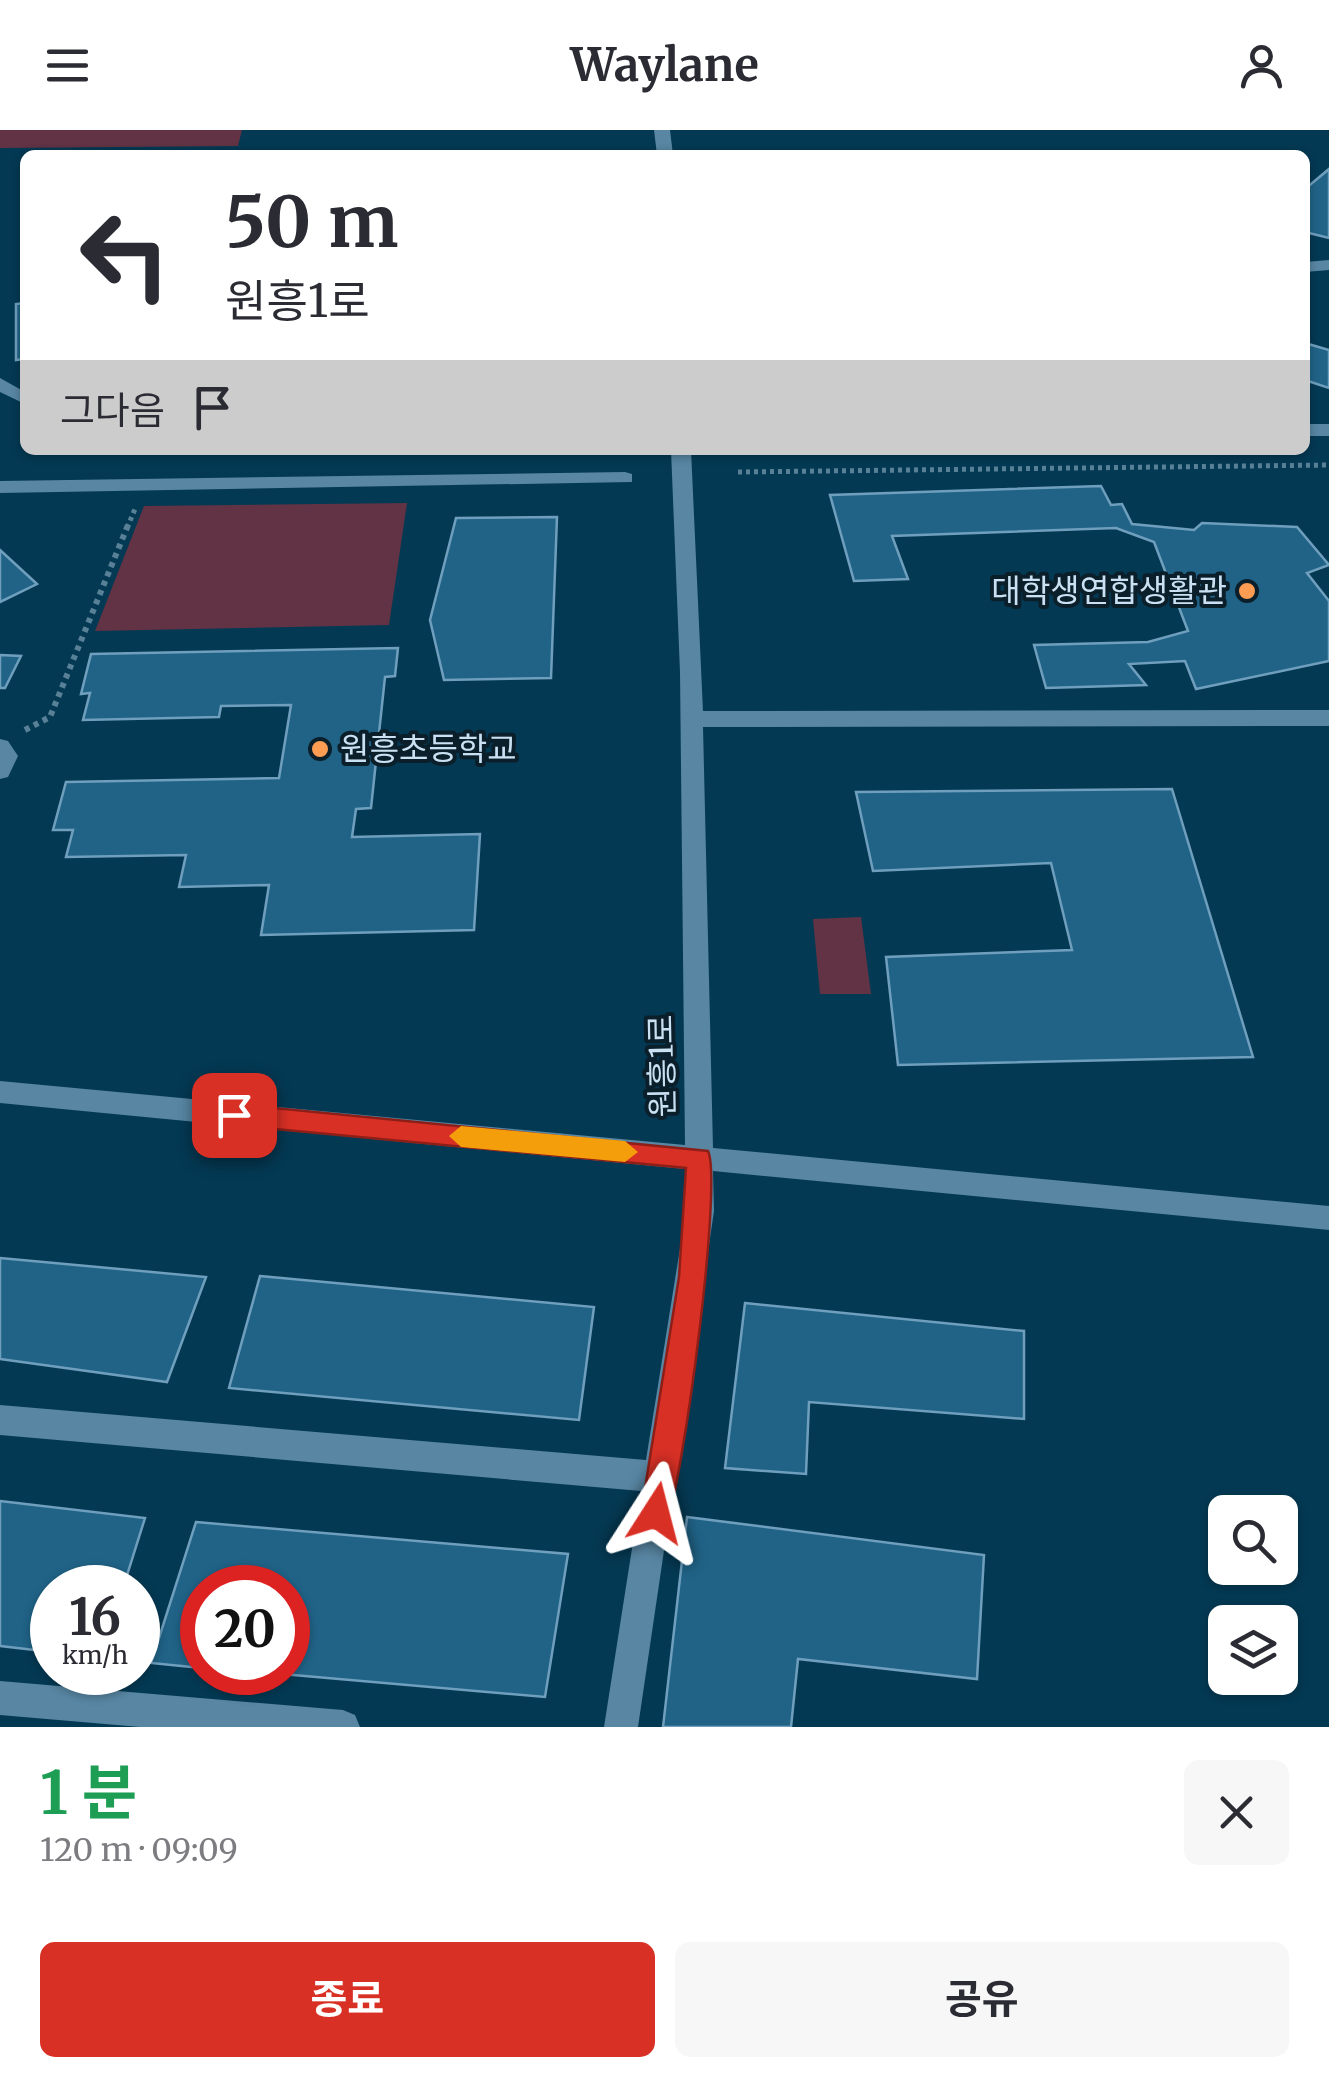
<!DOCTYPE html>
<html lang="ko">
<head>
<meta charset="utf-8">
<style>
	:root { --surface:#fff; --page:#f7f7f7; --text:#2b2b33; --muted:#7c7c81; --accent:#d93025 }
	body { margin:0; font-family:Merriweather,"Noto Sans KR",serif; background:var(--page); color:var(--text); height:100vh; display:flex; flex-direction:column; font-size:38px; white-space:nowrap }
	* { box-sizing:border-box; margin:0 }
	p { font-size:32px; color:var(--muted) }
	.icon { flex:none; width:55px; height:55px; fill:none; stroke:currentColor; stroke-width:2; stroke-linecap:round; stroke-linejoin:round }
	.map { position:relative; height:1597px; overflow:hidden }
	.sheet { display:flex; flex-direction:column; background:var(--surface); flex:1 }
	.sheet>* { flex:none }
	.guide { position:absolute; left:20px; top:20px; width:1290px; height:305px; border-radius:15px; box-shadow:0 2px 8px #0004; background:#fff; color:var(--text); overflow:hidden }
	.buttons { position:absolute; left:1208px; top:1365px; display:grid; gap:20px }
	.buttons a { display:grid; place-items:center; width:90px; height:90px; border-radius:15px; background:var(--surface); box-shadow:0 2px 8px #0004; font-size:50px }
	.speed { position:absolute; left:30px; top:1435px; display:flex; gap:20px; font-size:50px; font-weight:700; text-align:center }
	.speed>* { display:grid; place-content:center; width:130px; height:130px; border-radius:50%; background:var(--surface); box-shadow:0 2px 8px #0004; line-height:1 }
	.speed small { font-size:25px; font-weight:400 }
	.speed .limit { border:15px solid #d22; background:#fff; color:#111 }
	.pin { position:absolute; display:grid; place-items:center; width:85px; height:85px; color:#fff; margin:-42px; border-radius:20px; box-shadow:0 5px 15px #0006 }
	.me { position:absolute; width:110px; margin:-55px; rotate:9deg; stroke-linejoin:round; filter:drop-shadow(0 0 8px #0008) }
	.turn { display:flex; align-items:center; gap:35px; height:210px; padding:0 40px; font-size:45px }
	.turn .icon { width:130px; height:130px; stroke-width:2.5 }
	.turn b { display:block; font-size:70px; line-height:85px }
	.then { display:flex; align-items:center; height:95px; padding:0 40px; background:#0003; gap:20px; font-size:38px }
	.round { display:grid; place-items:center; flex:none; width:105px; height:105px; border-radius:15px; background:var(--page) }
	.overview { display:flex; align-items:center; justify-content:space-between; height:170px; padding:0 40px }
	h1 { font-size:60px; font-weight:700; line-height:75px; color:#1e9e55 }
	.button { display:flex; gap:20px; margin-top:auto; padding:20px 40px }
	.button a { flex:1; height:115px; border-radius:15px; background:var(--accent); color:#fff; font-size:40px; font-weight:700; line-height:115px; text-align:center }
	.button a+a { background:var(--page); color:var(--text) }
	header { display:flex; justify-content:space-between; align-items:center; height:130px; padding:0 40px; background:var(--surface); font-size:45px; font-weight:700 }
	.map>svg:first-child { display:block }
</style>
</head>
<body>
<header><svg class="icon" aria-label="menu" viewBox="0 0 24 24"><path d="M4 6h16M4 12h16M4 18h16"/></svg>Waylane<svg class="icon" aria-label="person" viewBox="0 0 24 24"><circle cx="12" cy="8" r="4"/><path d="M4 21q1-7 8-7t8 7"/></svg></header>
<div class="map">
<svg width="1329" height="1597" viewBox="0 0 1329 1597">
	<rect width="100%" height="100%" fill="#043953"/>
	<g fill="#613344">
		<polygon points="0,0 242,0 238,16 0,18"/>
		<polygon points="407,373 389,495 95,501 144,376"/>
		<polygon points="861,787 871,864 820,864 813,789"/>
	</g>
	<g fill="#206387" stroke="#6f9fbd" stroke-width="2.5">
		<polygon points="1329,39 1329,108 1305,102 1305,59"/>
		<polygon points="25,173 25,229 16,230 16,174"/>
		<polygon points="1305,213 1329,220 1329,258 1305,250"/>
		<polygon points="1101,356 1111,375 1122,374 1132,394 1194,400 1202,393 1297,397 1329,435 1307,443 1329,471 1329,531 1196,559 1185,531 1129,534 1146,555 1046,558 1034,515 1148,512 1188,501 1154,412 1116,398 892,406 908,449 854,451 830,365"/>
		<polygon points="557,387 551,548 444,550 430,490 456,388"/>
		<polygon points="0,420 37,454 0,472"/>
		<polygon points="398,518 395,546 385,547 371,678 356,679 352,707 480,704 474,800 261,805 269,755 179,757 186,725 66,727 73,700 53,700 66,652 279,648 291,575 221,576 219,587 83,590 90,563 81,564 91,524"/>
		<polygon points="0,525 21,526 5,558 0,558"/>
		<polygon points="1172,659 1253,927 898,935 886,827 1072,820 1051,733 873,741 856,662"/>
		<polygon points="0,1128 206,1147 167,1252 0,1229"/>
		<polygon points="260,1146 594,1177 579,1290 229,1258"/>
		<polygon points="745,1173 1024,1201 1024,1289 809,1272 806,1344 725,1338"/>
		<polygon points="0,1371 145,1388 123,1458 52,1458 52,1522 0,1516"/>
		<polygon points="687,1387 984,1425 977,1549 798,1529 791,1597 663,1597"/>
		<polygon points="196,1392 568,1424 545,1567 259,1542 288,1542 288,1458 202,1458 202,1538 151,1533"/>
	</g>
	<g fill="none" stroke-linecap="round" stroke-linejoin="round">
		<g stroke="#588097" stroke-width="5" stroke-dasharray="4 4" stroke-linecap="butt">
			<polyline points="738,342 1329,335"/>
			<polyline points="127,398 135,379"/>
		</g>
		<polyline stroke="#588097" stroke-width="6" stroke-dasharray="5 5" stroke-linecap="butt" points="25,600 50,587 128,395"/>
		<g fill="#5886a3" fill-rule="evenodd">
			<polygon points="654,0 670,0 673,25 657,25"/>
			<polygon points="1329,130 1329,140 1305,142 1305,132"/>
			<polygon points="0,248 25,262 25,274 0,262"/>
			<rect x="1305" y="294" width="24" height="12"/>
			<polygon points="671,320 691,320 703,581 1329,580 1329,596 703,597 713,1018 1329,1076 1329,1100 713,1041 714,1081 638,1597 604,1597 641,1361 0,1305 0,1275 646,1330 686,1081 685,1039 0,973 0,951 685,1015 680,542"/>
			<polygon points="625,342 632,344 632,352 0,363 0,351"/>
			<polygon points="0,609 8,611 18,626 8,647 0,649"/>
			<polygon points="0,1551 343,1580 355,1585 360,1597 140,1597 0,1585"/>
		</g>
	</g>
	<path fill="#d93025" stroke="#8d1f18" stroke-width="2.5" d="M 234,974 L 708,1021 C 723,1052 683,1354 666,1393 L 656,1397 L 645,1393 L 641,1383 L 679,1147 L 686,1038 L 234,995 L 222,985 Z"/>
	<polygon fill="#f59e0b" points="461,996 625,1011 638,1022 625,1032 461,1017 449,1006"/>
	<g fill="#fc9d53" stroke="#0b1f2b" stroke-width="4">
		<circle cx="1247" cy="461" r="10"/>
		<circle cx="320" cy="619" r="10"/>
	</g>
	<g text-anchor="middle" stroke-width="8" stroke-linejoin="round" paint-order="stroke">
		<g font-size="32" fill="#c9e1f2" stroke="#0b1f2b" text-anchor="end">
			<text x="1227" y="472">대학생연합생활관</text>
			<text x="340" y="630" text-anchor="start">원흥초등학교</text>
		</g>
		<g font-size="32" fill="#c9e1f2" stroke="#0b1f2b">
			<text transform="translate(662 936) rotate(-91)" y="11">원흥1로</text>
		</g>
	</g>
</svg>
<div class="buttons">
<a><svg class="icon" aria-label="search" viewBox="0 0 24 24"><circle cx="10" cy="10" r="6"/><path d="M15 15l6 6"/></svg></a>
<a><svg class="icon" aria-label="layers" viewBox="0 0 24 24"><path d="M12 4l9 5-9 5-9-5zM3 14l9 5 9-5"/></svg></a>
</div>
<div class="speed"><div>16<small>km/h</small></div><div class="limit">20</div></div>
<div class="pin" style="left:234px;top:985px;background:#d93025"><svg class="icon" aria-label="arrive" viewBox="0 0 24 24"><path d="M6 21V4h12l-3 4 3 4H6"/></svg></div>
<svg class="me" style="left:656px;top:1383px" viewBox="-20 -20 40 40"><path d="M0-17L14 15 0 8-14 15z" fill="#d93025" stroke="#fff" stroke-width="4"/></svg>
<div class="guide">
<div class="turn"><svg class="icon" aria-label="left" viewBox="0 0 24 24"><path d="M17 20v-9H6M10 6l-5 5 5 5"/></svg><div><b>50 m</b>원흥1로</div></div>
<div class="then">그다음<svg class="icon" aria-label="arrive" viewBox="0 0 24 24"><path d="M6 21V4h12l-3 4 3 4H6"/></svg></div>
</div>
</div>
<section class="sheet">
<div class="overview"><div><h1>1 분</h1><p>120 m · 09:09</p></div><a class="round"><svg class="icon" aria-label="close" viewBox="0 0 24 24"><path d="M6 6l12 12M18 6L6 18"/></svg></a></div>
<div class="button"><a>종료</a><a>공유</a></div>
</section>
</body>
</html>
